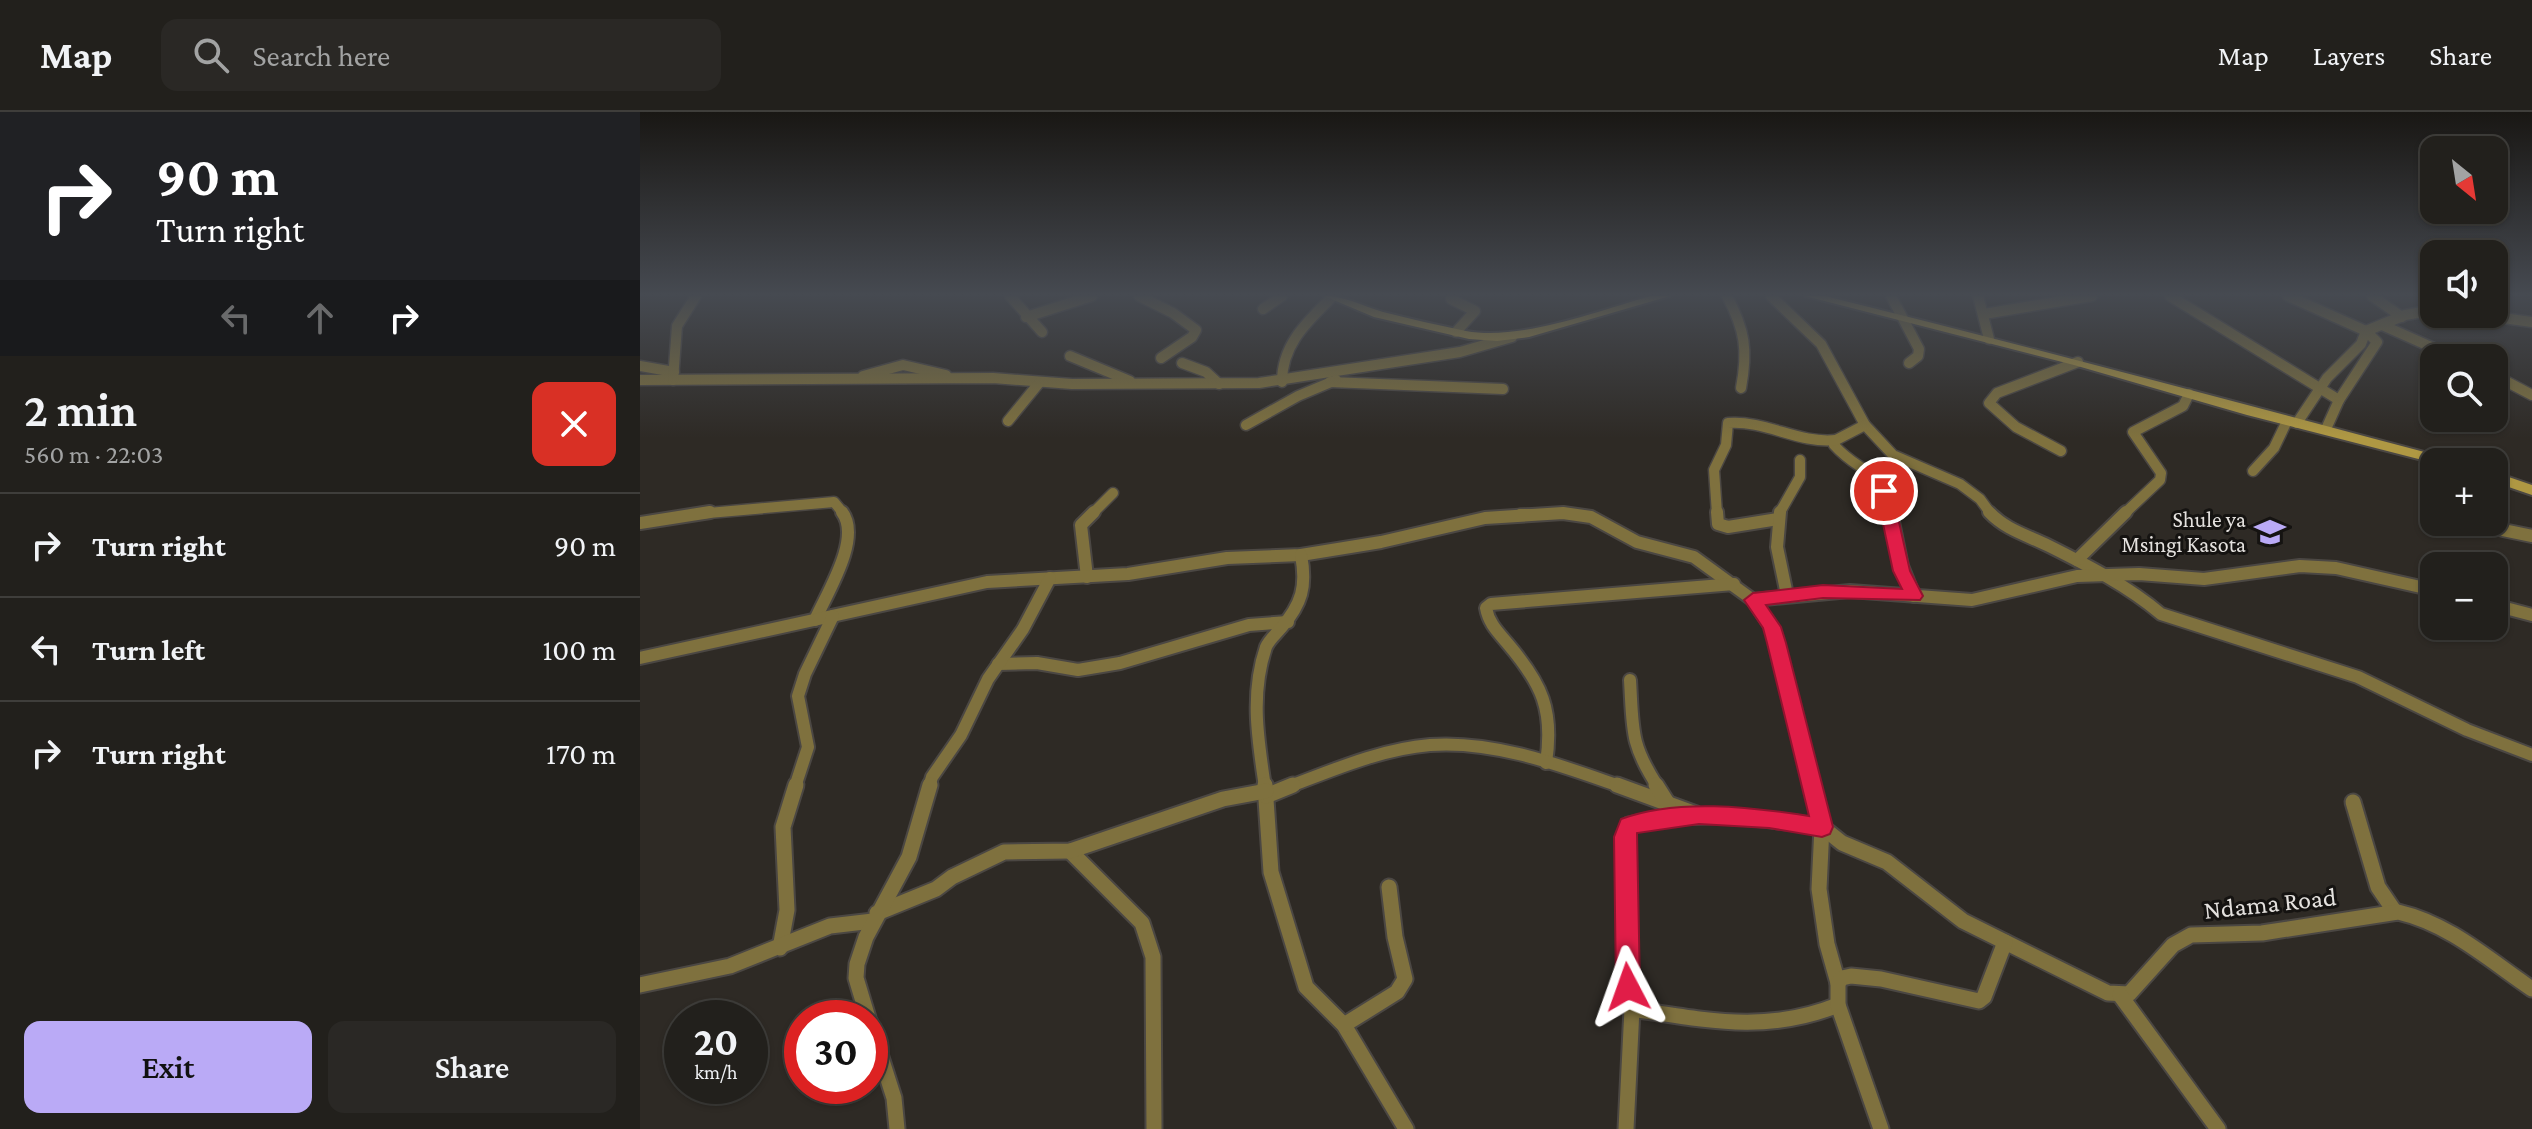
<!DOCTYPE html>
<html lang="en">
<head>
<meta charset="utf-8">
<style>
	:root { --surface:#22201c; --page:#2a2825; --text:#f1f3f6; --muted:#a2a3a3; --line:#3f3e3b; --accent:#baaaf6 }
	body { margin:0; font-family:"Crimson Pro",serif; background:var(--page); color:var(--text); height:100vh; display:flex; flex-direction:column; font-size:30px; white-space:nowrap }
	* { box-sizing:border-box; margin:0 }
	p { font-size:26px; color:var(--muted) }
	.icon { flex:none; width:44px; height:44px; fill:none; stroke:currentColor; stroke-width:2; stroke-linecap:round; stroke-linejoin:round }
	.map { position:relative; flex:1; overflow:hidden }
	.panel { display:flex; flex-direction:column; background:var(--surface); width:640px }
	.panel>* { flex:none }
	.hud { background:#202124; color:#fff; overflow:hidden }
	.needle { width:52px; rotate:150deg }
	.buttons { position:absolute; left:1780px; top:24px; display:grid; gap:16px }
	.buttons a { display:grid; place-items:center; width:88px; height:88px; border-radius:16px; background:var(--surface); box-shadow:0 2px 6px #0004,0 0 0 2px var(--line); font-size:40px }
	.speed { position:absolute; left:24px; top:888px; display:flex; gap:16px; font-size:40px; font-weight:700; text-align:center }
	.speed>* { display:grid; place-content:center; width:104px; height:104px; border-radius:50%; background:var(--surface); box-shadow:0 2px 6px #0004,0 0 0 2px var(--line); line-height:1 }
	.speed small { font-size:20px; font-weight:400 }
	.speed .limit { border:12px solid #d22; background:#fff; color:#111 }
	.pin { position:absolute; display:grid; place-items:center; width:68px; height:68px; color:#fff; margin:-34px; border:4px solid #fff; border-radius:50%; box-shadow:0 2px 8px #0007 }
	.me { position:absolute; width:88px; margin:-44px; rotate:356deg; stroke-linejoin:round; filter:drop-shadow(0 0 6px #0008) }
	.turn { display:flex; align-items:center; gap:28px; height:168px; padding:0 24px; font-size:36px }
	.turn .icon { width:104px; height:104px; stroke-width:2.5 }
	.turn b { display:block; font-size:56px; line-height:68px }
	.lanes { display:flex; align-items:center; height:76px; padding:0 24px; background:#0003; justify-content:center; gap:40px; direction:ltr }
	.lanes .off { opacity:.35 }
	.round { display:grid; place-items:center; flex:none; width:84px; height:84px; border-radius:16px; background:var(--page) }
	.overview { display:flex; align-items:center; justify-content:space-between; height:136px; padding:0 24px }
	h1 { font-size:48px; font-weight:600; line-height:60px }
	.cta { display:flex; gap:16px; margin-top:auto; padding:16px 24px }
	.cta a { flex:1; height:92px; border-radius:16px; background:var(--accent); color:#111; font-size:32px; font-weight:600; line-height:92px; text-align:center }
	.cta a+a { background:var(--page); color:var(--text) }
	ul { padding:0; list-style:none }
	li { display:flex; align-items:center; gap:24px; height:104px; padding:0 24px; border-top:2px solid var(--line) }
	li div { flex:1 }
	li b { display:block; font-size:30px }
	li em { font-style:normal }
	header { display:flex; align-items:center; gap:48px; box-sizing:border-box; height:112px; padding:0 40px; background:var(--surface); border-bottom:2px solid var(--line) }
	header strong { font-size:38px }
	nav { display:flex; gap:44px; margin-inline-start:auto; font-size:28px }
	.search { width:560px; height:72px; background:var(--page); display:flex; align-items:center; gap:20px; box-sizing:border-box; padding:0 28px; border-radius:16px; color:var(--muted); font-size:30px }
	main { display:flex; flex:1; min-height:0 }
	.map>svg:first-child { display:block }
</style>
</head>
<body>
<header>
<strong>Map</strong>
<div class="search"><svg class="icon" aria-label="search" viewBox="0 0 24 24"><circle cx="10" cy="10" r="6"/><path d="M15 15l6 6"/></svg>Search here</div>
<nav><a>Map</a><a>Layers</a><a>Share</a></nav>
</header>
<main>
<section class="panel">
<div class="hud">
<div class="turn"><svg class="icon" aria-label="right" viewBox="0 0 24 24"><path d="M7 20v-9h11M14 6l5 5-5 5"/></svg><div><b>90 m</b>Turn right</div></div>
<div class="lanes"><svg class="icon off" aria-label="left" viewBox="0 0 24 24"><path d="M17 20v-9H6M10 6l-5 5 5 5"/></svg><svg class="icon off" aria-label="ahead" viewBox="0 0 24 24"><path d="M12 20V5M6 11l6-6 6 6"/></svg><svg class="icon" aria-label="right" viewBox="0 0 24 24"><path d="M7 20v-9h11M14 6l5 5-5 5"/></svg></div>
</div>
<div class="overview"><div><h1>2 min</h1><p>560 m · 22:03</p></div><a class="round" style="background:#d93025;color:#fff"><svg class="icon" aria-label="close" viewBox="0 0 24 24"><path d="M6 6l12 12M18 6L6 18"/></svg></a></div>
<ul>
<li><svg class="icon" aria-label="right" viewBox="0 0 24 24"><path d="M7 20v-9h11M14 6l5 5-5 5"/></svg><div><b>Turn right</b></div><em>90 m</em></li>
<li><svg class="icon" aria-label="left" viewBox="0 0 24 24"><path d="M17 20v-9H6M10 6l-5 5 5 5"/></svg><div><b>Turn left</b></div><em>100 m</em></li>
<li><svg class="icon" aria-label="right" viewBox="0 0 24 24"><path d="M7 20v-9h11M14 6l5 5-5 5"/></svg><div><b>Turn right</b></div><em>170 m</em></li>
</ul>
<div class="cta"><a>Exit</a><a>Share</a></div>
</section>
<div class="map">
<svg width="1892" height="1017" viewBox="0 0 1892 1017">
	<rect width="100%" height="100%" fill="#2e2a25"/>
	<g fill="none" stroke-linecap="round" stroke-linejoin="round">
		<defs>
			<g id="street-far2">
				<polyline points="370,184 402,220"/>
				<polyline points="499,184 533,201 556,218 552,225 521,246"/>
				<path d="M 1087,184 C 1105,218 1108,238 1101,276"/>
				<polyline points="1131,184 1181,232 1225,313 1253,343 1320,372 1340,387 1351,402"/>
				<polyline points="1251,184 1279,237 1278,244 1269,251"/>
				<polyline points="1338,184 1349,227"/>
				<polyline points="1530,184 1699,288"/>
				<polyline points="1648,184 1726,219 1737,230 1699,288 1686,317"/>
				<polyline points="1732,184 1762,205"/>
				<polyline points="811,187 835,199 816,220"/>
				<polyline points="623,197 642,184"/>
				<polyline points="1344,202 1452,184"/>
				<polyline points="1834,202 1892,210"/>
				<polyline points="386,205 452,184"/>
				<polyline points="1742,213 1816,246"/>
				<polyline points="430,244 490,269"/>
				<polyline points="542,251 566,260 579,272"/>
				<polyline points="0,254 34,260"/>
				<polyline points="1854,263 1892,283"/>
				<polyline points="223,264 263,253 306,263"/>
				<polyline points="0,268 353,266 432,272 619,271 820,240 872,225"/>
				<polyline points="33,268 37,214 56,184"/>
				<path d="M 642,270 C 642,232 667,210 692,185"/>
				<polyline points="690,270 863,277"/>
				<polyline points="368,309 399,271"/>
				<polyline points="1657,311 1687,266 1721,232 1726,219 1765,203 1794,198"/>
				<polyline points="606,313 658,284 696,268"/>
				<path d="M 1225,313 L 1196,328 L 1194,333 C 1222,364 1240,353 1251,402"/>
				<polyline points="1421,339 1376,315 1349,291 1357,281 1438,250"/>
				<polyline points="1613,359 1634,336 1647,309"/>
				<polyline points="57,402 194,390 204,402"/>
				<polyline points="452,402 473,381"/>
				<polyline points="880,402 933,402"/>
				<path d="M 1077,402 L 1074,358 L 1086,333 L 1088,311 C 1126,308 1158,332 1196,328"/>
				<polyline points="1139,402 1160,365 1160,348"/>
				<polyline points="1484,402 1520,368 1521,361 1493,320 1543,294 1549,282"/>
			</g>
			<g id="street-far1">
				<polyline points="1077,400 1078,412 1088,415 1138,407"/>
				<polyline points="1140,400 1137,435 1147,483"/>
				<polyline points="1251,400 1262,454 1274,484"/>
				<path d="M 1349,400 C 1366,418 1387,423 1409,434 C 1447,453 1488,474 1521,502 L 1718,565 L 1827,618 L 1892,643"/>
				<polyline points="1846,410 1863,418 1892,424"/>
				<polyline points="0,411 70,400"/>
				<polyline points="1437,448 1486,400"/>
				<polyline points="447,465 441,413 454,400"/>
				<polyline points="1113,488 1210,479 1332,488 1437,464 1499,462 1564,467 1660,454 1696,456 1794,478"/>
				<polyline points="1854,493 1892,503"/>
				<path d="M 175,508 C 187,481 222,426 202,400"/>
				<polyline points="0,546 347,470 488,462 587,446 661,443 741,430 845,406 923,401 951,405 997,430 1054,445 1113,488 1131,515 1172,675"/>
				<polyline points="358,552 397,551 438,558 480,551 609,513 648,510"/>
				<path d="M 990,568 C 993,618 990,632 1018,675"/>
				<path d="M 906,651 C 914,598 902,572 868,532 C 858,520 849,512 846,496 L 851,492 L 1094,472"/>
				<polyline points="155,675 168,635 158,584 165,562 193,504"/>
				<polyline points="289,675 292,665 321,623 348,567 383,517 410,466"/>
				<path d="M 625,675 C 618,628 610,582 626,535 C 629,528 636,522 641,516 C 662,492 667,474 661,443"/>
				<path d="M 648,675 C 693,658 741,637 790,633 C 855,628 922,654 982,675"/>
			</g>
			<g id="street">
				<polyline points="625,673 631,760 666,875 704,913 766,1017"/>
				<polyline points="977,673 1056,702"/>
				<polyline points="1016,673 1028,692"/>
				<polyline points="1171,673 1182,715 1179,777 1187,832 1198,871"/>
				<polyline points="626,684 653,673"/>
				<polyline points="1713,690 1738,775 1755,800"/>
				<path d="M 1182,715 L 1202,731 L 1247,750 L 1323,809 L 1468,881 L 1489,882 L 1533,833 L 1551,823 L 1622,821 L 1758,800 C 1810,812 1849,848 1892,877"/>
				<polyline points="430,739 502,811 513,845 514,1017"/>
				<polyline points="237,801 296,777 312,765 364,740 430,739 583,687 626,679"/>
				<polyline points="140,836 147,798 143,715 156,673"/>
				<polyline points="0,873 90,854 190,814 233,809"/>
				<polyline points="1480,883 1578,1017"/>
				<path d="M 992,897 C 1066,908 1126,922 1198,893"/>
				<polyline points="228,906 216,866 217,852 226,825 269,745 290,673"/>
				<polyline points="230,911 254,986 257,1017"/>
				<polyline points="704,913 757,880 765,867 755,825 749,775"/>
				<path d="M 986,1017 L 992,897 L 985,830 L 985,725 L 989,713 C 1053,697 1118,705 1182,715"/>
				<polyline points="1241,1017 1198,893 1198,871 1202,866 1211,864 1241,867 1339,889 1344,885 1365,830"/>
			</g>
			<g id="secondary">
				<path d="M 684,184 C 706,184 722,194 743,200 C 770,207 798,213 826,219 C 881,229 957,199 1011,184 L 1030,184 L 889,225 L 857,229 L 829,227 L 734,205 Z"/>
				<path d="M 1165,184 L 1185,184 C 1395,236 1603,292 1811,347 L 1813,350 L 1794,351 L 1607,303 L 1434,253 Z"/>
				<polygon points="1854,360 1892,373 1892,383 1854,370"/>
			</g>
		</defs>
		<use href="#street-far2" stroke="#4b4743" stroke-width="13"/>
		<use href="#street-far1" stroke="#4b4743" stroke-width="16"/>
		<use href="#street" stroke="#4b4743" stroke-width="19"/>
		<use href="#secondary" stroke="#4b4743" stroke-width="4"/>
		<use href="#street-far2" stroke="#7f713e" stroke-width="10"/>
		<use href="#street-far1" stroke="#7f713e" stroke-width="12"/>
		<use href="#street" stroke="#7f713e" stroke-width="15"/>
		<use href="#secondary" fill="#af9843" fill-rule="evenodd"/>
	</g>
	<linearGradient id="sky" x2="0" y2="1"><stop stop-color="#191714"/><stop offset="0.56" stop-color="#464a51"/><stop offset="1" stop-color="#464a51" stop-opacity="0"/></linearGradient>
	<rect width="1892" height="326" fill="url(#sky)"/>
	<path fill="#e11d48" stroke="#92132f" stroke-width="2" d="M 1244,373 L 1252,379 L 1270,459 L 1283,484 L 1280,488 L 1183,486 L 1126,493 L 1141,515 L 1146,531 L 1193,715 L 1190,722 L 1182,725 L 1129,716 L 1059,712 L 997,721 L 1000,875 L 997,883 L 988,886 L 980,883 L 976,875 L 974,725 L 981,707 C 1037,686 1111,695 1169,704 L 1127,531 L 1123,516 L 1104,488 L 1113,481 L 1183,473 L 1262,477 L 1253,459 L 1236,379 Z"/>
	<defs>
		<symbol id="school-bare" viewBox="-9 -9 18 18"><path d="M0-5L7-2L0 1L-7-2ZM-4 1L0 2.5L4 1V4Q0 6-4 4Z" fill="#baaaf6" stroke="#151311" stroke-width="2.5" paint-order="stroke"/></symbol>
	</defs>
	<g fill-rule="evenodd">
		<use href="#school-bare" x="1608" y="398" width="44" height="44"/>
	</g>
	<g text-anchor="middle" stroke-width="6" stroke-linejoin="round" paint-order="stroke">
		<g font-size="22" fill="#e4e1de" stroke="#151311" text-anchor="end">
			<text x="1606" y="415">Shule ya<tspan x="1606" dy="25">Msingi Kasota</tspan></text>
		</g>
		<g font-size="26" fill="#e4e1de" stroke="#151311">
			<text transform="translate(1630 791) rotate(-6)" y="9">Ndama Road</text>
		</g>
	</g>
</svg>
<div class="buttons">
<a><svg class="needle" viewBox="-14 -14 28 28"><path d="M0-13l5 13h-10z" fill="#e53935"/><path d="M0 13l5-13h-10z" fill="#a2a3a3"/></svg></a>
<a><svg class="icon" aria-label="sound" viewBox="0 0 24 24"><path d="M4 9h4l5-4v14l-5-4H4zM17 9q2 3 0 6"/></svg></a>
<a><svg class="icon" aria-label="search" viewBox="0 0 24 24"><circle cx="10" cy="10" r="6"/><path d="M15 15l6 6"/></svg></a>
<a>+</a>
<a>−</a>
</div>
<div class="speed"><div>20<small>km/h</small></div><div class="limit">30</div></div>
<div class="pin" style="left:1244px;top:379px;background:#d93025"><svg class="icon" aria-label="arrive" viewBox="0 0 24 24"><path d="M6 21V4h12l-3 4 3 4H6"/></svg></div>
<svg class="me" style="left:988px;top:875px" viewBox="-20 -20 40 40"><path d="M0-17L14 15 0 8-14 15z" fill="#e11d48" stroke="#fff" stroke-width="4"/></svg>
</div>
</main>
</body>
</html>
